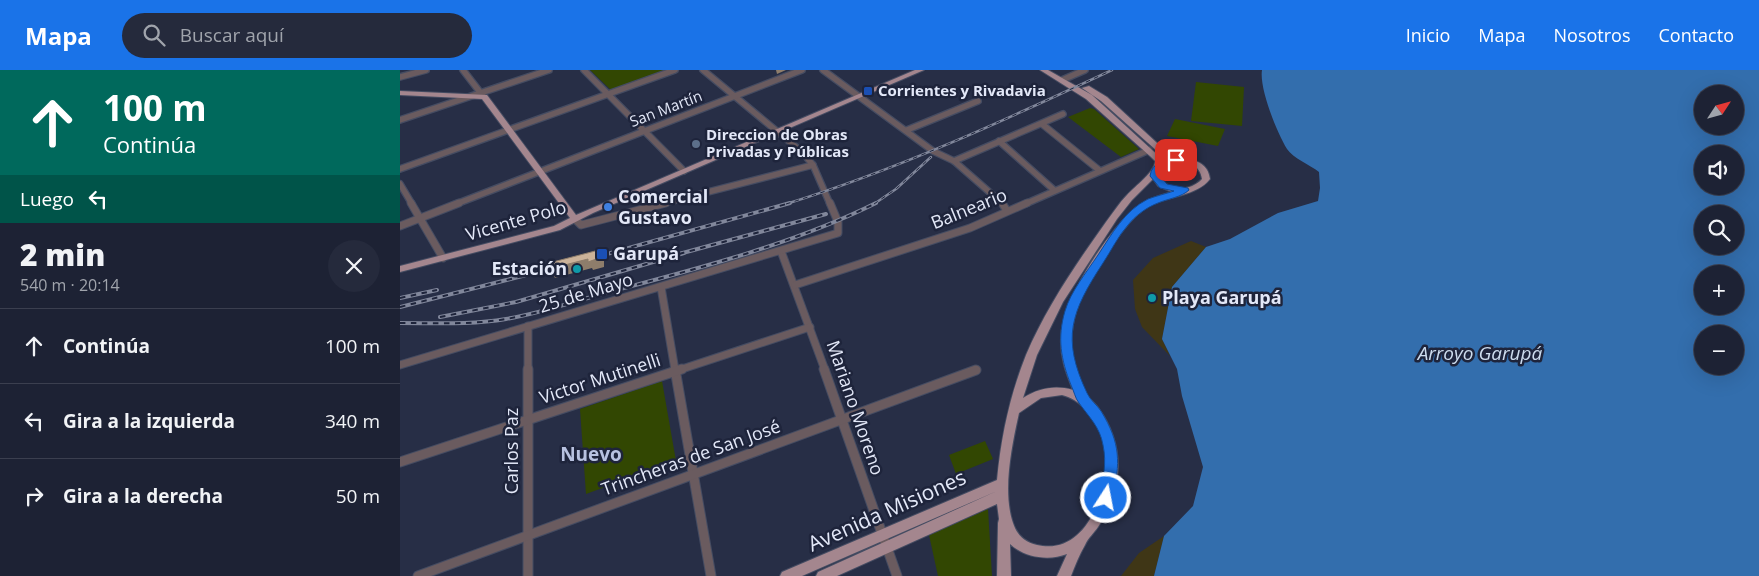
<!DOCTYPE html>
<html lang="es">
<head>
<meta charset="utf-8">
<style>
	:root { --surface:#1d2234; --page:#252a3c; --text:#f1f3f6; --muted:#a0a4ac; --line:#3b3f4f; --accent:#1a73e8 }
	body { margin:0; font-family:"Open Sans",sans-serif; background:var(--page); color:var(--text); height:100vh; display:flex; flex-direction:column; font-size:19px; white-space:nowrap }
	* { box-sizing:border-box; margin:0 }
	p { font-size:16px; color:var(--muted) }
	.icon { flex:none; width:28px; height:28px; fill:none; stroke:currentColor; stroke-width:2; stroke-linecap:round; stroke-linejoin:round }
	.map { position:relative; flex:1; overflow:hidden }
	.drawer { display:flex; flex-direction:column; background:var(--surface); width:400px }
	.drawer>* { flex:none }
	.hud { background:#00695c; color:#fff; overflow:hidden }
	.needle { width:32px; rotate:54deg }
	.fabs { position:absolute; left:1294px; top:15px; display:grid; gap:10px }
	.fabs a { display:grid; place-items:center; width:50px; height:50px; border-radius:50%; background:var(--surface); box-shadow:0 5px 20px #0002,0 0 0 1px var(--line); font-size:25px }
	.pin { position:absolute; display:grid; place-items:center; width:42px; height:42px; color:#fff; margin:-21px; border-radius:10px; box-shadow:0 2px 8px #0006 }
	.me { position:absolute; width:55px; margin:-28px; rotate:11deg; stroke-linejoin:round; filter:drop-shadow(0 0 4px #0008) }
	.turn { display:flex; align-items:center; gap:18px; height:105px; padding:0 20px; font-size:22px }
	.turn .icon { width:65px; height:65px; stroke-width:2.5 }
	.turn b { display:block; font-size:35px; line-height:42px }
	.then { display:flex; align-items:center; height:48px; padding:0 20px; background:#0003; gap:10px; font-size:19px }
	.round { display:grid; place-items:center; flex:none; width:52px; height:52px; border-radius:26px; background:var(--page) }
	.head { display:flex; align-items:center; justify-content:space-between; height:85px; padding:0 20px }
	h1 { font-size:30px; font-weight:800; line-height:38px }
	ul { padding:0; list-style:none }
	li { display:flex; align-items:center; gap:15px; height:75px; padding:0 20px; border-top:1px solid var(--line) }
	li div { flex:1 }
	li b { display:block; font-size:19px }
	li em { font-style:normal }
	header { display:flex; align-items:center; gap:30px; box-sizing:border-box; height:70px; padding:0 25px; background:var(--accent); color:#fff }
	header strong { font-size:24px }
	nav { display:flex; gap:28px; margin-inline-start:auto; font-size:18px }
	.search { width:350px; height:45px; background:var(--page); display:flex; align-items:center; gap:12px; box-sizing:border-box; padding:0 18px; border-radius:28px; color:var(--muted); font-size:19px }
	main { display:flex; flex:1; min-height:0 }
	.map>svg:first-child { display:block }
</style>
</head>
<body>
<header>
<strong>Mapa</strong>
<div class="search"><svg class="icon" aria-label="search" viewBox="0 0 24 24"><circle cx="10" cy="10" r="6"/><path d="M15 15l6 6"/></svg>Buscar aquí</div>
<nav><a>Inicio</a><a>Mapa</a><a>Nosotros</a><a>Contacto</a></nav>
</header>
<main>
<section class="drawer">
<div class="hud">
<div class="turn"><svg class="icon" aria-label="ahead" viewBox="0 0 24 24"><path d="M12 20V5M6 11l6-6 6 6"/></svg><div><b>100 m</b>Continúa</div></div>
<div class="then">Luego<svg class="icon" aria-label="left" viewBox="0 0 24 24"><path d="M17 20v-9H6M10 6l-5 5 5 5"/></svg></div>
</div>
<div class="head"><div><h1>2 min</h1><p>540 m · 20:14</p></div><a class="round"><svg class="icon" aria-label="close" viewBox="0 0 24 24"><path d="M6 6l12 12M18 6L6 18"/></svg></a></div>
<ul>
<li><svg class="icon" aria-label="ahead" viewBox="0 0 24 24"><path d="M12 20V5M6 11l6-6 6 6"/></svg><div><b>Continúa</b></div><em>100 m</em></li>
<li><svg class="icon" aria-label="left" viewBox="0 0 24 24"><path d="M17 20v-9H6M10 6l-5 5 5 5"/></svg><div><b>Gira a la izquierda</b></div><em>340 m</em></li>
<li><svg class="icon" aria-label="right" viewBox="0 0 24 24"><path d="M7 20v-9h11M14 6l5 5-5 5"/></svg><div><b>Gira a la derecha</b></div><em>50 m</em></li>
</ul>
</section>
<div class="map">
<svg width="1359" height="506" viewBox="0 0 1359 506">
	<rect width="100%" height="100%" fill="#272e46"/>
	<g fill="#324702">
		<polygon points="190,0 266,0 211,20"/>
		<polygon points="796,12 844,17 842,56 791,51"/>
		<polygon points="690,38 694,39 739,79 721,87 668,47"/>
		<polygon points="775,49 825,59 818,76 767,66"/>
		<polygon points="262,311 276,391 186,424 180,339"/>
		<polygon points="585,371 593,389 556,404 549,385"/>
		<polygon points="588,439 592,506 538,506 529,465"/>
	</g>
	<g fill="#3f3616">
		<polygon points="791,171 806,177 772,217 762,269 770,286 742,257 735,239 733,210 753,188"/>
		<polygon points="764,466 754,506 721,506 739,483"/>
	</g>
	<path fill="#336ead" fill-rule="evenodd" d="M 862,0 L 1359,0 L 1359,506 L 754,506 L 764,466 L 793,436 L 803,397 L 782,326 L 777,299 L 762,269 L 772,217 L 806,177 L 830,169 L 878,143 L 918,131 L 920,118 L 919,102 C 910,95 893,88 887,79 C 877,63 859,18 862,0 ZM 1302,24 L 1335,24 L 1335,56 L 1302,56 ZM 1302,84 L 1335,84 L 1335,116 L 1302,116 ZM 1302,144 L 1335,144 L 1335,176 L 1302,176 ZM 1302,204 L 1335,204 L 1335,236 L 1302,236 ZM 1302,264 L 1335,264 L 1335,296 L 1302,296 Z"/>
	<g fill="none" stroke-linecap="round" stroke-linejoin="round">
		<defs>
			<g id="minor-far2">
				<polyline points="63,0 83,26"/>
				<polyline points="184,0 284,101"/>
				<polyline points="303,0 402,82 413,95 430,134"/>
				<polyline points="423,0 533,81 554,91 603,134"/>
				<polyline points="0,7 26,0"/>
				<polyline points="662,10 685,0"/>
				<polyline points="0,50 149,0"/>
				<polyline points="642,54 699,100"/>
				<polyline points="507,60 578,31"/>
				<polyline points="599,71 654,120"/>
				<polyline points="554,91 663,44"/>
				<polyline points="0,99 275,0"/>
				<polyline points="0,114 12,134"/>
				<polyline points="56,134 402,0"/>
				<polyline points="261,134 413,95"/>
				<polyline points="625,134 749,80"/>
			</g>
			<g id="minor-far1">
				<polyline points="11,133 43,188"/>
				<polyline points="602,133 607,141"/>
				<polyline points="175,149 181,155 266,133"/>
				<polyline points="0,156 59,133"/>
				<polyline points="381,181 425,300"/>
				<polyline points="395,215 570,158 627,133"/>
				<polyline points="261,217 275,300"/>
				<polyline points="128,256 128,300"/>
				<polyline points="0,295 438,163 438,152 430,133"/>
				<polyline points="279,300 410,257"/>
			</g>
			<g id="minor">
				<polyline points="128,299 128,506"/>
				<polyline points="275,299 311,506"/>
				<polyline points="424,299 497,506"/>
				<polyline points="0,392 282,299"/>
				<polyline points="18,506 576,300"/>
			</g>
			<g id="major">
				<polygon points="515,0 524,0 193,143 160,160 0,202 0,196 154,156 170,148 82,29 0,25 0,21 87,25 176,145"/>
				<path d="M 640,0 L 648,0 L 692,25 L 763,90 L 766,89 L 701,31 L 682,18 L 689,16 L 707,27 L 769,84 C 784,91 807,86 810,109 C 797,126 768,126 749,136 C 728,148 709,180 696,200 C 670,241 661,281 687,325 C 690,330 696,334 699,339 C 711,355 718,376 718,396 C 718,417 710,439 698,457 C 694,463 688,468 685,475 C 679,485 675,496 671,506 L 657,506 L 667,484 C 649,491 625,488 610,474 L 611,506 L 597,506 L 598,453 L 599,449 L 597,434 L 437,506 L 416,506 L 418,502 L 597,421 L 402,506 L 380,506 L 382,502 L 597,410 C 601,367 610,325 626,285 C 646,238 676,194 706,152 C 713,143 719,133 727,125 C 735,116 755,102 755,91 L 751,87 L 686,29 ZM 777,92 C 789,92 800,95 802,109 C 789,123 762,122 759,100 L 768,93 ZM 753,109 L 758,116 L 772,122 C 761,125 749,128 740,135 C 709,157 662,230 661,268 C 660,287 666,303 673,320 C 655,315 639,318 623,328 L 637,285 L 663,232 L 717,149 L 732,130 ZM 662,325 C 681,330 693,345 701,364 C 716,404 692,488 637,475 C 624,472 617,465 613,453 C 602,421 612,375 619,343 L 641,328 Z"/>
			</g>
		</defs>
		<use href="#minor-far2" stroke="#454c62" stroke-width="8"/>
		<use href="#minor-far1" stroke="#454c62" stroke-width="9"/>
		<use href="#minor" stroke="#454c62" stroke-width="11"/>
		<use href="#major" stroke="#454c62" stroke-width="2"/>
		<use href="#minor-far2" stroke="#6a5b5f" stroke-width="5.5"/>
		<use href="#minor-far1" stroke="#6a5b5f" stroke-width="7"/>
		<use href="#minor" stroke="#6a5b5f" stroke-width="9"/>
		<use href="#major" fill="#a4868e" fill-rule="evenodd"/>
		<defs>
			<g id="rail-far1">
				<path d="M 386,134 C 499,99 605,50 712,0"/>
				<polyline points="474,134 496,119 531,87"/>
			</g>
			<g id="rail">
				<polyline points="279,184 426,144"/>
				<polyline points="189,189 390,133"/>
				<polyline points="0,228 37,220"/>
				<polyline points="0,237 162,196"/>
				<polyline points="40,247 116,232 284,183"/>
				<path d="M 0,253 C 35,253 72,255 106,249 C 142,243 178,230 213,221 C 300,198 396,173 476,133"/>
			</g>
		</defs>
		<use href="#rail-far1" stroke="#81879b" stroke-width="2.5"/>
		<use href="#rail" stroke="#81879b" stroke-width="4"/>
		<use href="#rail-far1" stroke="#1e243b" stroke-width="1" stroke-dasharray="4.5" stroke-linecap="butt"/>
		<use href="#rail" stroke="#1e243b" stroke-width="2" stroke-dasharray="5.5" stroke-linecap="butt"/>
	</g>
	<g fill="#8e7d6b">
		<polygon points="376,0 386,0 377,4"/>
		<polygon points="199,180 204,188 204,197 193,200 192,198 155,208 149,199"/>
	</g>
	<polygon fill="#cbb299" stroke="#8e7d6b" points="199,180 199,188 188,192 188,189 149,199 149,193"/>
	<path fill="#1a73e8" stroke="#114b97" d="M 776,87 L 779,88 L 779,92 L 762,97 L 759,105 L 767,114 L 788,118 L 789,120 C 782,127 767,129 758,133 C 747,137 735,146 728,155 C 718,166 711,181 703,193 C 671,242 661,268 687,323 C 690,330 697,335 701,341 C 721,374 720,392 713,428 L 711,432 L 706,434 L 701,432 L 699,428 C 703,410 707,393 703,375 C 700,357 689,347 679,333 C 675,328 674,321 671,315 C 661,290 657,268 665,241 C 671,221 686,203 698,185 C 712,164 724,141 748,129 C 756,126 765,124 774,121 L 760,118 L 750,106 C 752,92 764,90 776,87 Z"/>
	<g fill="#1a4fb4" stroke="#1e243b" stroke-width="2">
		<rect x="463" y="16" width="10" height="10" rx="2.5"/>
		<rect x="196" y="178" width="12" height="12" rx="2.5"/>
	</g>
	<circle fill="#5c6f8a" stroke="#1e243b" stroke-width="2" cx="296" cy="74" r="5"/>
	<circle fill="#3f7fe0" stroke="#1e243b" stroke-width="2" cx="208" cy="137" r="5"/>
	<g fill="#0f9aa8" stroke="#1e243b" stroke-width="2">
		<circle cx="177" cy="199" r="5"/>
		<circle cx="752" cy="228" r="5"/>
	</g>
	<g text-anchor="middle" stroke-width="5" stroke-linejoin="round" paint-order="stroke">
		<g font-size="15" font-weight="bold" fill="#e3e8f8" stroke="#1e243b" text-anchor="start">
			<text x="478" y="26">Corrientes y Rivadavia</text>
			<text x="306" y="70">Direccion de Obras<tspan x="306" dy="17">Privadas y Públicas</tspan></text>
		</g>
		<g font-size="15" fill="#e3e8f8" stroke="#1e243b">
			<text transform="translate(266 39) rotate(-21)" y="5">San Martín</text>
		</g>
		<g font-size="18" font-weight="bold" fill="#e3e8f8" stroke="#1e243b" text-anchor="start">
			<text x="218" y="133">Comercial<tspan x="218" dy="21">Gustavo</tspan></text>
			<text x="213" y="190">Garupá</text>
			<text x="167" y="205" text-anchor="end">Estación</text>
			<text x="762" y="234">Playa Garupá</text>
		</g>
		<g font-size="18" fill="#e3e8f8" stroke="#1e243b">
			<text transform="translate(569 139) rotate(-22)" y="6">Balneario</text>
			<text transform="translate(116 151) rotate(-16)" y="6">Vicente Polo</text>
			<text transform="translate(186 223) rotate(-17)" y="6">25 de Mayo</text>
			<text transform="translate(200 309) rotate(-18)" y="6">Victor Mutinelli</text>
			<text transform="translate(455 338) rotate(71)" y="6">Mariano Moreno</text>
			<text transform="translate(112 381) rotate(-90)" y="6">Carlos Paz</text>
			<text transform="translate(291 388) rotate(-20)" y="6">Trincheras de San José</text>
		</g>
		<g font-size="19" font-style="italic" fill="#cddcee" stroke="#1e243b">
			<text x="1080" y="290">Arroyo Garupá</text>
		</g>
		<g font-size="19" font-weight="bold" fill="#b8c2e0" stroke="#1e243b">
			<text x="191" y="391">Nuevo</text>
		</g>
		<g font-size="21" fill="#e3e8f8" stroke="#1e243b">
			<text transform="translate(487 441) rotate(-24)" y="7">Avenida Misiones</text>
		</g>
	</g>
</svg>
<div class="fabs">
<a><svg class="needle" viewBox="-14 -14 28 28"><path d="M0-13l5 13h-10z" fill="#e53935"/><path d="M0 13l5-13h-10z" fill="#a0a4ac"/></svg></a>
<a><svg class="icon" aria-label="sound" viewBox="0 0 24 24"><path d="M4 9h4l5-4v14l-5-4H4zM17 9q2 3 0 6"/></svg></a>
<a><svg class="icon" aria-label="search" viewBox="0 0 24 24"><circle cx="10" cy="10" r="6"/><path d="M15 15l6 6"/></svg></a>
<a>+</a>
<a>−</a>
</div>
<div class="pin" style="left:776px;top:90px;background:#d93025"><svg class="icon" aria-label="arrive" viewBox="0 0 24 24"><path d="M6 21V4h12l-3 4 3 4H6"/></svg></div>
<svg class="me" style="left:706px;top:428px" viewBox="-20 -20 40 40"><circle r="17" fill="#1a73e8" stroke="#fff" stroke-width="3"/><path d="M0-11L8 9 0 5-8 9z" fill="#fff"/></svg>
</div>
</main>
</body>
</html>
